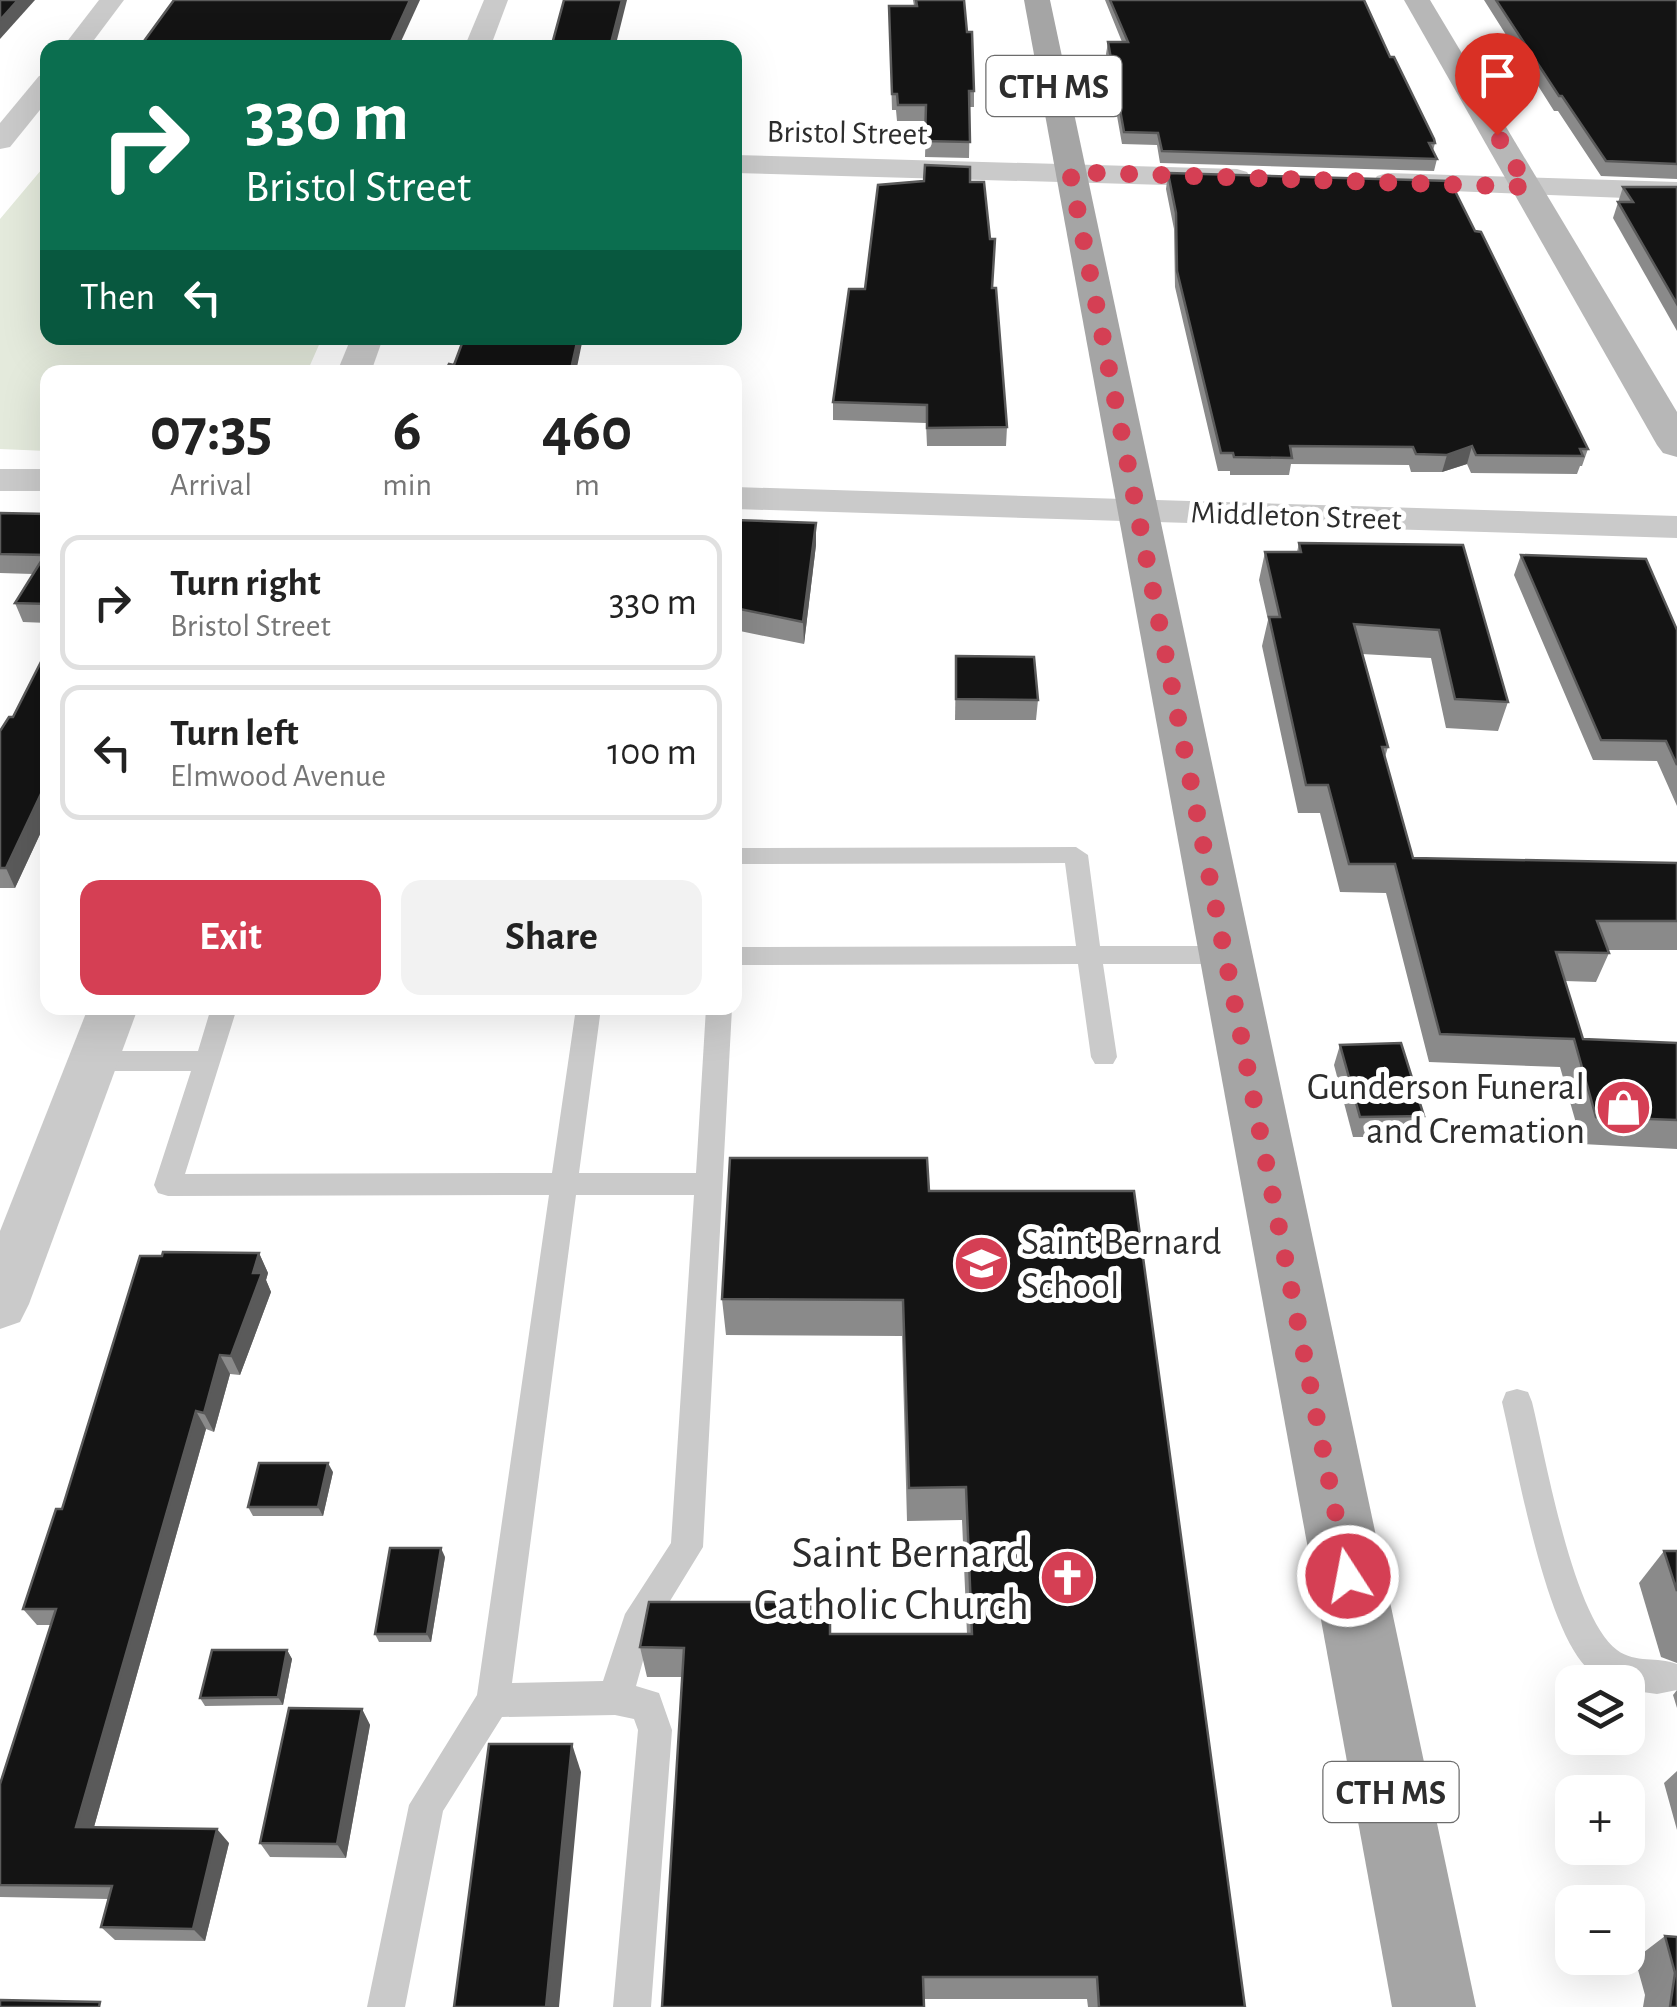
<!DOCTYPE html>
<html lang="en">
<head>
<meta charset="utf-8">
<style>
	:root { --surface:#fff; --page:#f2f2f2; --text:#222; --muted:#767676; --line:#e0e0e0; --accent:#d53f54 }
	body { margin:0; font-family:"Alegreya Sans",sans-serif; background:var(--page); color:var(--text); height:100vh; display:flex; flex-direction:column; font-size:38px; white-space:nowrap }
	* { box-sizing:border-box; margin:0 }
	p { font-size:32px; color:var(--muted) }
	.icon { flex:none; width:55px; height:55px; fill:none; stroke:currentColor; stroke-width:2; stroke-linecap:round; stroke-linejoin:round }
	.map { position:relative; flex:1; overflow:hidden }
	.details { position:absolute; left:40px; top:365px; width:702px; height:650px; display:flex; flex-direction:column; background:var(--surface); border-radius:20px; box-shadow:0 10px 40px #0002 }
	.details>* { flex:none }
	.guide { position:absolute; left:40px; top:40px; width:702px; height:305px; border-radius:20px; box-shadow:0 10px 40px #0002; background:#0b6e4f; color:#fff; overflow:hidden }
	.controls { position:absolute; left:1555px; top:1665px; display:grid; gap:20px }
	.controls a { display:grid; place-items:center; width:90px; height:90px; border-radius:20px; background:var(--surface); box-shadow:0 10px 40px #0002; font-size:50px }
	.pin { position:absolute; display:grid; place-items:center; width:85px; height:85px; color:#fff; margin:-102px -42px; border-radius:50% 50% 50% 0; rotate:-45deg; box-shadow:0 0 10px #0007 }
	.pin .icon { rotate:45deg }
	.me { position:absolute; width:110px; margin:-55px; rotate:349deg; stroke-linejoin:round; filter:drop-shadow(0 0 8px #0008) }
	.turn { display:flex; align-items:center; gap:35px; height:210px; padding:0 40px; font-size:45px }
	.turn .icon { width:130px; height:130px; stroke-width:2.5 }
	.turn b { display:block; font-size:70px; line-height:85px }
	.then { display:flex; align-items:center; height:95px; padding:0 40px; background:#0003; gap:20px; font-size:38px }
	.eta { display:flex; justify-content:space-evenly; align-items:center; height:170px; text-align:center }
	.eta b { font-size:60px; font-weight:700; line-height:70px }
	.cta { display:flex; gap:20px; margin-top:auto; padding:20px 40px }
	.cta a { flex:1; height:115px; border-radius:20px; background:var(--accent); color:#fff; font-size:40px; font-weight:700; line-height:115px; text-align:center }
	.cta a+a { background:var(--page); color:var(--text) }
	ul { padding:0; list-style:none }
	li { display:flex; align-items:center; gap:30px; height:135px; margin:0 20px 15px; padding:0 20px; border:5px solid var(--line); border-radius:20px }
	li div { flex:1 }
	li b { display:block; font-size:38px }
	li em { font-style:normal }
	.map>svg:first-child { display:block }
</style>
</head>
<body>
<div class="map">
<svg width="1677" height="2007" viewBox="0 0 1677 2007">
	<rect width="100%" height="100%" fill="#fff"/>
	<polygon fill="#e4eadc" points="47,163 48,338 322,338 307,372 48,372 47,451 0,449 0,219"/>
	<g fill="none" stroke-linecap="round" stroke-linejoin="round">
		<g fill="#cacaca" fill-rule="evenodd">
			<polygon points="1076,847 1088,855 1100,946 1226,946 1238,955 1226,964 1103,964 1117,1057 1113,1064 1095,1064 1091,1057 1078,964 735,965 735,947 1076,946 1065,863 735,864 735,848"/>
			<path d="M 211,1008 L 237,1008 L 185,1174 L 552,1173 L 576,1008 L 601,1008 L 579,1173 L 696,1173 L 706,1008 L 732,1008 L 703,1547 L 651,1632 L 636,1686 L 659,1693 L 672,1730 L 651,2007 L 613,2007 L 638,1730 L 634,1719 L 615,1715 L 502,1717 L 443,1811 L 405,2007 L 367,2007 L 409,1805 L 477,1695 L 549,1195 L 168,1196 L 158,1193 L 154,1185 L 191,1071 L 92,1071 L 83,1068 L 79,1061 L 83,1054 L 92,1051 L 198,1051 ZM 576,1195 L 694,1195 L 671,1543 L 625,1614 L 603,1681 L 512,1683 Z"/>
			<path d="M 1517,1389 L 1528,1392 L 1532,1402 C 1546,1459 1573,1617 1617,1650 C 1636,1664 1657,1656 1677,1664 L 1677,1690 L 1657,1694 L 1628,1690 L 1628,1682 C 1610,1682 1598,1680 1586,1667 C 1544,1623 1517,1465 1502,1402 L 1506,1392 Z"/>
		</g>
		<g fill="#cacaca" fill-rule="evenodd">
			<polygon points="99,0 124,0 88,48 62,48"/>
			<polygon points="484,0 508,0 490,48 464,48"/>
			<polygon points="48,74 48,100 10,147 0,149 0,123 39,76"/>
			<polygon points="735,155 1237,169 1247,172 1251,178 1247,184 1237,187 735,173"/>
			<polygon points="1387,173 1677,182 1677,200 1377,188 1373,182 1377,176"/>
			<polygon points="351,338 383,338 371,372 337,372"/>
			<rect x="0" y="469" width="48" height="22"/>
			<polygon points="735,487 1677,516 1677,538 735,509"/>
			<polygon points="88,1008 138,1008 29,1304 20,1322 0,1329 0,1231"/>
		</g>
		<polygon fill="#b7b7b7" fill-rule="evenodd" points="1404,0 1430,0 1677,412 1677,457 1663,453 1657,445"/>
		<polygon fill="#a5a5a5" fill-rule="evenodd" points="1024,0 1050,0 1476,2007 1392,2007"/>
	</g>
	<g fill="#8a8a8a">
		<polygon points="913,0 964,0 974,91 974,107 970,107 969,158 925,157 926,121 897,121 896,110 892,110 889,6 914,6"/>
		<polygon points="1105,0 1364,0 1390,57 1435,143 1433,151 1437,159 1434,171 1160,163 1157,145 1122,144 1106,54 1108,42 1122,42"/>
		<polygon points="1484,0 1677,0 1677,179 1601,176 1558,111 1554,111"/>
		<polygon points="1168,173 1475,231 1588,449 1582,466 1580,466 1577,474 1471,473 1467,464 1442,472 1411,472 1409,465 1291,464 1289,475 1230,475 1230,471 1218,471 1175,287 1174,229 1166,189"/>
		<polygon points="924,181 970,182 992,288 1007,427 1006,446 927,446 926,423 833,420 833,402 865,289"/>
		<polygon points="1623,187 1677,187 1677,331 1613,218"/>
		<polygon points="0,513 48,514 48,623 23,622 15,603 33,574 0,573"/>
		<polygon points="735,520 816,523 816,545 804,644 735,630"/>
		<polygon points="1299,543 1463,545 1508,702 1498,731 1446,728 1431,658 1362,654 1388,747 1385,757 1413,858 1677,863 1677,950 1608,950 1609,953 1596,982 1565,981 1583,1039 1677,1043 1677,1149 1582,1144 1560,1067 1429,1062 1386,893 1340,892 1320,813 1298,813 1262,646 1268,620 1259,580 1265,552 1297,552"/>
		<polygon points="1521,555 1677,630 1677,806 1657,761 1593,760 1514,575"/>
		<polygon points="48,648 48,817 15,888 0,888 0,731 13,717"/>
		<polygon points="956,656 1038,700 1036,720 955,720"/>
		<polygon points="1340,1045 1424,1116 1416,1137 1353,1137 1334,1065"/>
		<polygon points="929,1191 1245,2007 1088,2007 1087,1999 924,1999 682,1677 647,1677 640,1647 830,1634 967,1634 962,1520 907,1521 902,1336 726,1335 722,1299"/>
		<polygon points="259,1253 268,1273 266,1280 271,1292 240,1375 230,1374 214,1432 206,1429 94,1827 229,1843 205,1941 115,1940 101,1927 108,1899 0,1897 0,1784 51,1625 37,1625 23,1609 162,1256"/>
		<polygon points="333,1472 323,1516 253,1516 248,1507"/>
		<polygon points="1664,1551 1677,1551 1677,1663 1661,1657 1639,1583"/>
		<polygon points="445,1557 431,1642 379,1642 375,1634"/>
		<polygon points="287,1650 292,1659 283,1705 205,1706 200,1698"/>
		<polygon points="1677,1690 1677,1708 1673,1695"/>
		<polygon points="362,1709 370,1725 346,1858 270,1857 260,1843"/>
		<polygon points="1677,1771 1677,1830 1664,1783"/>
		<polygon points="1665,1936 1677,1937 1677,2007 1643,2007 1645,1995 1635,1959"/>
	</g>
	<g fill="#5a5a5a">
		<polygon points="18,0 35,0 0,39 0,20"/>
		<polygon points="410,0 420,0 398,48 388,48"/>
		<polygon points="622,0 627,0 615,48 611,43"/>
		<polygon points="578,338 583,338 576,372 571,369"/>
		<polygon points="1472,446 1467,464 1442,472 1447,455"/>
		<polygon points="816,523 816,545 804,644 803,622"/>
		<polygon points="48,779 48,817 15,888 6,868"/>
		<polygon points="259,1253 268,1273 266,1280 271,1292 240,1375 231,1356"/>
		<polygon points="220,1355 230,1374 214,1432 204,1413"/>
		<polygon points="196,1411 206,1429 90,1841 76,1827"/>
		<polygon points="328,1463 333,1472 323,1516 318,1507"/>
		<polygon points="441,1548 445,1557 431,1642 427,1634"/>
		<polygon points="287,1650 292,1659 283,1705 278,1697"/>
		<polygon points="362,1709 370,1725 346,1858 337,1844"/>
		<polygon points="572,1744 581,1772 559,2007 546,2007"/>
		<polygon points="217,1829 229,1843 205,1941 193,1929"/>
	</g>
	<g fill="#141414" stroke="#5a5a5a" stroke-width="2.5">
		<polygon points="0,0 18,0 0,20"/>
		<polygon points="174,0 410,0 388,48 139,48"/>
		<polygon points="564,0 622,0 611,43 634,43 632,48 551,48"/>
		<polygon points="916,0 964,0 967,32 972,32 974,91 969,91 970,142 925,141 926,105 898,105 897,94 892,94 889,6 917,6"/>
		<polygon points="1110,0 1364,0 1390,57 1394,57 1434,139 1435,143 1429,143 1437,159 1162,151 1158,133 1124,132 1108,42 1128,42"/>
		<polygon points="1496,0 1677,0 1677,164 1606,161 1562,96 1559,96"/>
		<polygon points="925,165 970,167 970,182 984,182 990,239 995,239 992,288 996,288 1007,427 927,428 927,405 833,402 849,289 865,289 878,185 924,181"/>
		<polygon points="1168,173 1450,181 1475,231 1481,232 1588,449 1580,449 1583,456 1476,455 1472,446 1447,455 1416,454 1413,447 1290,446 1292,458 1234,457 1233,453 1221,453 1177,271 1176,213"/>
		<polygon points="1623,187 1677,187 1677,304 1618,202 1633,202"/>
		<polygon points="464,338 578,338 571,369 636,370 635,372 445,372 449,364 454,365"/>
		<polygon points="0,513 48,514 48,604 15,603 45,555 0,554"/>
		<polygon points="735,520 816,523 803,622 735,608"/>
		<polygon points="1299,543 1463,545 1508,702 1455,699 1439,630 1354,624 1388,747 1382,747 1413,858 1677,863 1677,921 1597,921 1609,953 1556,952 1583,1039 1677,1043 1677,1120 1596,1117 1574,1039 1440,1034 1395,864 1349,864 1328,785 1306,785 1269,617 1280,617 1265,552 1301,552"/>
		<polygon points="1521,555 1646,559 1677,630 1677,765 1666,741 1601,740"/>
		<polygon points="48,648 48,779 6,868 0,868 0,731 9,717 13,717"/>
		<polygon points="956,656 1034,657 1038,700 956,699"/>
		<polygon points="1401,1043 1424,1116 1360,1117 1340,1045"/>
		<polygon points="730,1158 927,1158 929,1191 1134,1191 1245,2007 1099,2007 1097,1977 923,1977 924,2007 662,2007 684,1648 640,1647 649,1602 830,1602 830,1634 972,1634 966,1487 909,1488 903,1300 722,1299"/>
		<polygon points="163,1252 259,1253 253,1273 262,1273 231,1356 220,1355 204,1413 196,1411 76,1827 217,1829 193,1929 101,1927 112,1886 0,1885 0,1784 56,1609 23,1609 56,1509 62,1509 140,1256 162,1256"/>
		<polygon points="259,1463 328,1463 318,1507 248,1507"/>
		<polygon points="390,1548 441,1548 427,1634 375,1634"/>
		<polygon points="1664,1551 1677,1551 1677,1591"/>
		<polygon points="212,1650 287,1650 278,1697 200,1698"/>
		<polygon points="289,1708 362,1709 337,1844 260,1843"/>
		<polygon points="489,1744 572,1744 546,2007 454,2007"/>
		<polygon points="1665,1936 1677,1937 1677,2007 1670,2007 1675,1973"/>
		<polygon points="0,2000 100,2002 99,2007 0,2007"/>
	</g>
	<g fill="none" stroke-linecap="round" stroke-linejoin="round">
		<polyline stroke="#d53f54" stroke-width="18" stroke-dasharray="0 32.4" points="1348,1576 1070,172 1528,187 1497,135"/>
	</g>
	<defs>
		<symbol id="shop-disc" viewBox="-11 -11 22 22"><circle r="9.5" fill="#d53f54" stroke="#fff"/><path d="M-5-2.5h2.3a2.7 3.5 0 0 1 5.4 0H5L5.5 6h-11ZM-1.5-2.5h3a1.5 2.3 0 0 0-3 0Z" fill="#fff"/></symbol>
		<symbol id="school-disc" viewBox="-11 -11 22 22"><circle r="9.5" fill="#d53f54" stroke="#fff"/><path d="M0-5L7-2L0 1L-7-2ZM-4 1L0 2.5L4 1V4Q0 6-4 4Z" fill="#fff"/></symbol>
		<symbol id="church-disc" viewBox="-11 -11 22 22"><circle r="9.5" fill="#d53f54" stroke="#fff"/><path d="M-1.2-6h2.4v3.5h3.3v2.4h-3.3V6h-2.4V-.1h-3.3v-2.4h3.3Z" fill="#fff"/></symbol>
	</defs>
	<g fill-rule="evenodd">
		<use href="#shop-disc" x="1592" y="1076" width="63" height="63"/>
		<use href="#school-disc" x="950" y="1232" width="63" height="63"/>
		<use href="#church-disc" x="1036" y="1546" width="63" height="63"/>
	</g>
	<g text-anchor="middle" stroke-width="10" stroke-linejoin="round" paint-order="stroke">
		<g font-size="32" fill="#2d2d2d" stroke="#fff">
			<text transform="translate(847 132) rotate(1)" y="11">Bristol Street</text>
			<text transform="translate(1296 515) rotate(2)" y="11">Middleton Street</text>
		</g>
		<g fill="#fff" stroke="#6c6c6c" stroke-width="2.5">
			<rect x="986.5" y="56" width="135" height="60" rx="8"/>
			<rect x="1323.5" y="1762" width="135" height="60" rx="8"/>
		</g>
		<g font-size="35" font-weight="bold" fill="#2d2d2d">
			<text x="1054" y="98">CTH MS</text>
			<text x="1391" y="1804">CTH MS</text>
		</g>
		<g font-size="38" fill="#2d2d2d" stroke="#fff" text-anchor="end">
			<text x="1585" y="1099">Gunderson Funeral<tspan x="1585" dy="44">and Cremation</tspan></text>
			<text x="1021" y="1254" text-anchor="start">Saint Bernard<tspan x="1021" dy="44">School</tspan></text>
		</g>
		<g font-size="45" fill="#2d2d2d" stroke="#fff" text-anchor="end">
			<text x="1029" y="1567">Saint Bernard<tspan x="1029" dy="52">Catholic Church</tspan></text>
		</g>
	</g>
</svg>
<div class="controls">
<a><svg class="icon" aria-label="layers" viewBox="0 0 24 24"><path d="M12 4l9 5-9 5-9-5zM3 14l9 5 9-5"/></svg></a>
<a>+</a>
<a>−</a>
</div>
<div class="pin" style="left:1497px;top:135px;background:#d93025"><svg class="icon" aria-label="arrive" viewBox="0 0 24 24"><path d="M6 21V4h12l-3 4 3 4H6"/></svg></div>
<svg class="me" style="left:1348px;top:1576px" viewBox="-20 -20 40 40"><circle r="17" fill="#d53f54" stroke="#fff" stroke-width="3"/><path d="M0-11L8 9 0 5-8 9z" fill="#fff"/></svg>
<div class="guide">
<div class="turn"><svg class="icon" aria-label="right" viewBox="0 0 24 24"><path d="M7 20v-9h11M14 6l5 5-5 5"/></svg><div><b>330 m</b>Bristol Street</div></div>
<div class="then">Then<svg class="icon" aria-label="left" viewBox="0 0 24 24"><path d="M17 20v-9H6M10 6l-5 5 5 5"/></svg></div>
</div>
<section class="details">
<div class="eta">
<div><b>07:35</b><p>Arrival</p></div>
<div><b>6</b><p>min</p></div>
<div><b>460</b><p>m</p></div>
</div>
<ul>
<li><svg class="icon" aria-label="right" viewBox="0 0 24 24"><path d="M7 20v-9h11M14 6l5 5-5 5"/></svg><div><b>Turn right</b><p>Bristol Street</p></div><em>330 m</em></li>
<li><svg class="icon" aria-label="left" viewBox="0 0 24 24"><path d="M17 20v-9H6M10 6l-5 5 5 5"/></svg><div><b>Turn left</b><p>Elmwood Avenue</p></div><em>100 m</em></li>
</ul>
<div class="cta"><a>Exit</a><a>Share</a></div>
</section>
</div>
</body>
</html>
